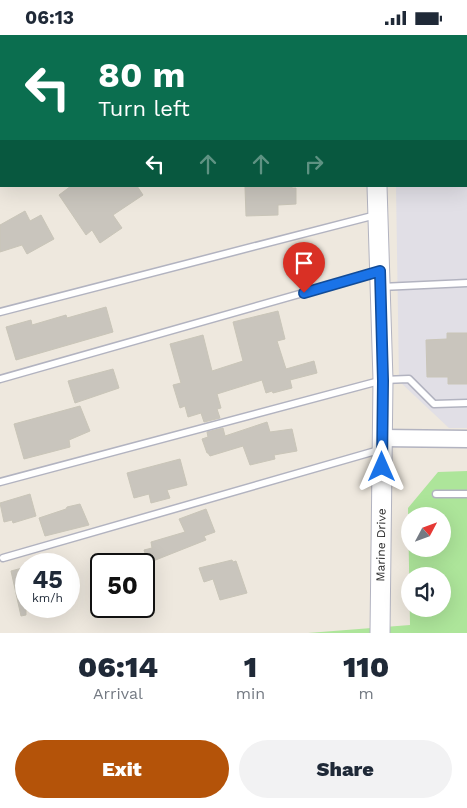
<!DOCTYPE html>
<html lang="en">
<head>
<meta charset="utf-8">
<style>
	:root { --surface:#fff; --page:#f2f2f3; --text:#1f2937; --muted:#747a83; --accent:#b45309 }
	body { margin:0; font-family:"Work Sans",sans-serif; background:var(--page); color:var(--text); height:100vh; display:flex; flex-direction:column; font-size:19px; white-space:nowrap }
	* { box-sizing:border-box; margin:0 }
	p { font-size:16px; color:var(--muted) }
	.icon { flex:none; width:28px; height:28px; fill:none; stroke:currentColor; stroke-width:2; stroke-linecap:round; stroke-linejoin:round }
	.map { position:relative; height:598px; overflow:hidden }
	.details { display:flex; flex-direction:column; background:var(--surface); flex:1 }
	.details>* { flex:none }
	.hud { position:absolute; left:0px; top:0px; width:468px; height:152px; box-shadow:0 5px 20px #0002; background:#0b6e4f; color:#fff; overflow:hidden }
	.needle { width:32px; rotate:49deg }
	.fabs { position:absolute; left:401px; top:472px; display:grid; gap:10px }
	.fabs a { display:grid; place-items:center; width:50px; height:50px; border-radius:50%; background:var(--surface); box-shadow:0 5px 20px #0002; font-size:25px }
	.speed { position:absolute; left:15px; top:518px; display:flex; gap:10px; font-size:25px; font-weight:700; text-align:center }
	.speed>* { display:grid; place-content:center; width:65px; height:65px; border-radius:50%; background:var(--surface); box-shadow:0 5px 20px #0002; line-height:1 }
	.speed small { font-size:12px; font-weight:400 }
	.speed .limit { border:2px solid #111; border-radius:8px; background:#fff; color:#111 }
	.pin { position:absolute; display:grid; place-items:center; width:42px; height:42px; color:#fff; margin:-51px -21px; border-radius:50% 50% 50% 0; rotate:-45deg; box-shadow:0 0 5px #0007 }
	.pin .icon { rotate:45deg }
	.me { position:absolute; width:55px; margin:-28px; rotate:0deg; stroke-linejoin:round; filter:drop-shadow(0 0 4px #0008) }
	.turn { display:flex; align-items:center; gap:18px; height:105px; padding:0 15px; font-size:22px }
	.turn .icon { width:65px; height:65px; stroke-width:2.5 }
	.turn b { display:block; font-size:35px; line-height:42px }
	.lanes { display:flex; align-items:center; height:48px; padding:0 15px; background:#0003; justify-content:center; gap:25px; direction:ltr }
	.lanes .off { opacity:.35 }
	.eta { display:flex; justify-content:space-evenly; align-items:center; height:85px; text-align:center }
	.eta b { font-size:30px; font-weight:800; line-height:35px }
	.button { display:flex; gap:10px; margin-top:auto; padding:10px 15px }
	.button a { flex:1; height:58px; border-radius:30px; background:var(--accent); color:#fff; font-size:20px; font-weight:800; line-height:58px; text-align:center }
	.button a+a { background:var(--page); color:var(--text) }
	.status { display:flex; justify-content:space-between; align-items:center; height:35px; padding:0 25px; background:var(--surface); direction:ltr }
	.status svg { height:14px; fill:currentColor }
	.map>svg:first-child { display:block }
</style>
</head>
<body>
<div class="status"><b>06:13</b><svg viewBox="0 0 49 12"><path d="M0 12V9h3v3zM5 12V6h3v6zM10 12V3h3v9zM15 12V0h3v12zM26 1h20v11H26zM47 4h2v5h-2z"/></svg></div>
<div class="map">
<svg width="467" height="598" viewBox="0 0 467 598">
	<rect width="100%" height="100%" fill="#eee8de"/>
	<polygon fill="#e1dfe6" points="394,0 467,0 467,393 449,393 399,346 396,151 466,151 466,1"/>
	<path fill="#ade59a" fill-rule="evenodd" d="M 467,436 L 467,598 L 308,598 L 410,590 L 408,473 L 438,437 ZM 410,481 L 442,481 L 442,514 L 410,514 ZM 410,541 L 442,541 L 442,574 L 410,574 Z"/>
	<g fill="#c9c5bd" stroke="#c9c5b8">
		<polygon points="71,151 137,151 143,160 113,180 122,193 100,208 92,195 86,200 59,160"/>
		<polygon points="292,151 292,153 296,153 296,169 278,170 278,180 246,181 245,152"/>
		<polygon points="25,176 30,186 41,180 54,204 27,219 22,210 0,217 0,190"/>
		<polygon points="106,272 113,297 16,325 6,292 31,285 32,290 66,280 67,283"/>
		<polygon points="278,276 285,304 277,306 286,334 314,326 317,338 290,345 292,353 273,358 272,356 266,358 262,345 217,359 221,373 217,374 220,383 204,387 201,378 188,382 185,371 180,373 173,350 181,348 170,309 203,300 212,336 243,326 233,287"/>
		<polygon points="447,298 467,298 467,349 448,349 448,342 427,342 426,305 447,304"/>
		<polygon points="113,334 119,353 75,368 68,346"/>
		<polygon points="80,371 90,396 69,405 70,412 24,424 14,389"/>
		<polygon points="267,387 270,397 292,394 297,416 274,420 275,424 250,430 243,411 210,421 208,418 207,418 202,404 208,402 207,397 223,393 225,401"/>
		<polygon points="180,424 187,450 167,455 170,463 151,468 149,459 134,463 127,438"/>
		<polygon points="30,459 36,481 13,488 12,485 4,487 0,468"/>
		<polygon points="80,469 89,490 45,501 39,483 66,474 67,472"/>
		<polygon points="206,474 215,497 204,501 206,505 148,528 144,515 152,513 151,507 185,497 179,484"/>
		<polygon points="232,525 233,527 236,526 247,558 220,565 213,544 204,547 199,533"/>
		<polygon points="26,532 26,580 21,581 11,536"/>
	</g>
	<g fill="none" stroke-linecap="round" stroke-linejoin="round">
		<defs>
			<g id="service">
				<polyline points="381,252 467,248"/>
				<polyline points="0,277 376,180"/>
				<polyline points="0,344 377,237"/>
				<polyline points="0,447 383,345 409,344 434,369 467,368"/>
				<polyline points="436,459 467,459"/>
				<polyline points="3,523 379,415"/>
			</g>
			<g id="minor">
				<polyline points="214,1 216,0"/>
				<polyline points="0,139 1,138"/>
			</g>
			<polyline id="tertiary" points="382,403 467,404"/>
			<g id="secondary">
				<polyline points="375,0 375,1"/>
				<polyline points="377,151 383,345 380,598"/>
			</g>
		</defs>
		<use href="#service" stroke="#b2b3c0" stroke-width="9"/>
		<use href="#minor" stroke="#b2b3c0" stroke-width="15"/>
		<use href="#tertiary" stroke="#b2b3c0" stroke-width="19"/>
		<use href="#secondary" stroke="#b2b3c0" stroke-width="21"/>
		<use href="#service" stroke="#fff" stroke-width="6"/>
		<use href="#minor" stroke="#fff" stroke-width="12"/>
		<use href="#tertiary" stroke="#fff" stroke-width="16"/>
		<use href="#secondary" stroke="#fff" stroke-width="19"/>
	</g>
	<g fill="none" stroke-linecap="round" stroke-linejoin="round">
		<defs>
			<polyline id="route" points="304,258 380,236 383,346 382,432"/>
		</defs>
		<use href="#route" stroke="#114b97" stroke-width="12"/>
		<use href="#route" stroke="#1a73e8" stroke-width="9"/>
	</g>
	<g text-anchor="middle" stroke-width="4.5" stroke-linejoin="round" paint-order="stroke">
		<g font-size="12" fill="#2c2c2c" stroke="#fff">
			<text transform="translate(381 510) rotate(-89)" y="4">Marine Drive</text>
		</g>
	</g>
</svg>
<div class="fabs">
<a><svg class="needle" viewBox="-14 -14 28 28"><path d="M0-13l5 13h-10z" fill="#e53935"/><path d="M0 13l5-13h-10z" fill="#747a83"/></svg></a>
<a><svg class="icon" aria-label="sound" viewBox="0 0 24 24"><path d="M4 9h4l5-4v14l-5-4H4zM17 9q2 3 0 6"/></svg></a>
</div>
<div class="speed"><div>45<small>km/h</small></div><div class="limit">50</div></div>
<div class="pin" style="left:304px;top:258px;background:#d93025"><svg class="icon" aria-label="arrive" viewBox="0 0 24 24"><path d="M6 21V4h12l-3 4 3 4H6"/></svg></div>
<svg class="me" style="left:382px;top:432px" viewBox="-20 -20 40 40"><path d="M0-17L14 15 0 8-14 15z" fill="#1a73e8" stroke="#fff" stroke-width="4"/></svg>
<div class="hud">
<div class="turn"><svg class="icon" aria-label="left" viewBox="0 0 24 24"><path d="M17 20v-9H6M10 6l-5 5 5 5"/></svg><div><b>80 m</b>Turn left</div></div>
<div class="lanes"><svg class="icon" aria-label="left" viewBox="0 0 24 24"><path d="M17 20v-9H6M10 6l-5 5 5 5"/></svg><svg class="icon off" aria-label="ahead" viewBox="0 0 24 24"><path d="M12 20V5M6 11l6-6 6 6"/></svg><svg class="icon off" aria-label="ahead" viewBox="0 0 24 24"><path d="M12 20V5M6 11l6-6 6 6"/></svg><svg class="icon off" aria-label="right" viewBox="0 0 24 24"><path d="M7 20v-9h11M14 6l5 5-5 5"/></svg></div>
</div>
</div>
<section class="details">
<div class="eta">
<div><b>06:14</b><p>Arrival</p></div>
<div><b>1</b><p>min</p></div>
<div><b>110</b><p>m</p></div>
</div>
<div class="button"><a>Exit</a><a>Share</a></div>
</section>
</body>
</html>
